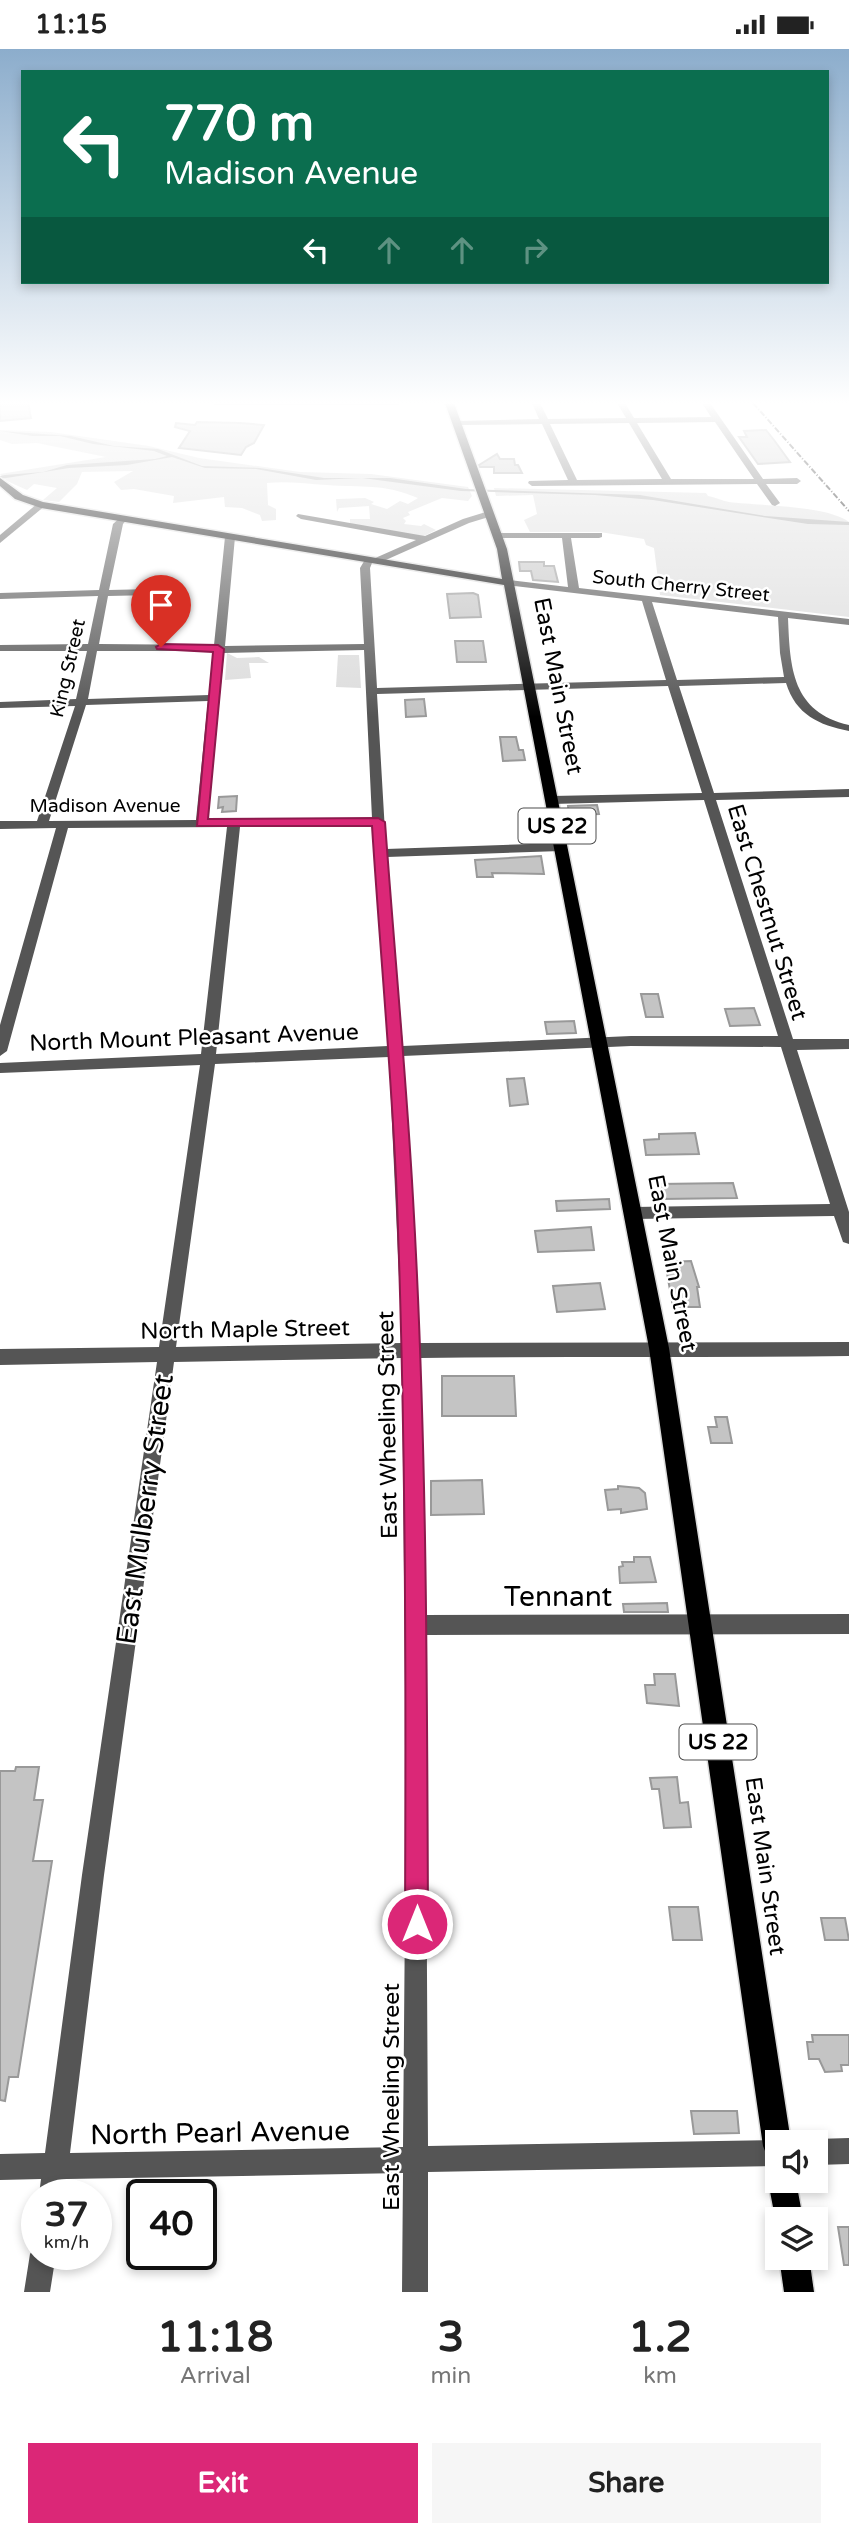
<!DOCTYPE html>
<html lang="en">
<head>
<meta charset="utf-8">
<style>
	:root { --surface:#fff; --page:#f6f6f6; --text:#222; --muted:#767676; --accent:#db2777 }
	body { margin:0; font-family:"Varela Round",sans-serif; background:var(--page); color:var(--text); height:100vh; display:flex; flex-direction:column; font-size:26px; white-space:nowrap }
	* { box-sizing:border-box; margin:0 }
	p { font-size:23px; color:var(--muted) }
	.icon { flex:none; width:38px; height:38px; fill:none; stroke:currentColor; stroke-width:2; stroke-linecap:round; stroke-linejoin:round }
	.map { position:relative; height:2243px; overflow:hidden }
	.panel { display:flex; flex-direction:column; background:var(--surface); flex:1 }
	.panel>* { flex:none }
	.hud { position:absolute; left:21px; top:21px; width:808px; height:214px; border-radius:0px; box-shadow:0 4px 10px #0003; background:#0b6e4f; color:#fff; overflow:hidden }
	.buttons { position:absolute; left:765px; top:2081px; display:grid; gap:14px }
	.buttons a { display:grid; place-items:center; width:63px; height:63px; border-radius:0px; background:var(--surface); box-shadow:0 4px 10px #0003; font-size:35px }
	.speed { position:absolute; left:21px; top:2130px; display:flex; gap:14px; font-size:35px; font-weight:700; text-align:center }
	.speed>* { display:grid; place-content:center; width:91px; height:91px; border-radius:50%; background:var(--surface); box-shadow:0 4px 10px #0003; line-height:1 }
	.speed small { font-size:18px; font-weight:400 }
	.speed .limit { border:4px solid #111; border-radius:10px; background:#fff; color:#111 }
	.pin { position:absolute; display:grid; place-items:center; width:60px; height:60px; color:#fff; margin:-72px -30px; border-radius:50% 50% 50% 0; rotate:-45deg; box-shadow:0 0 7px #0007 }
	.pin .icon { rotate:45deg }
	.me { position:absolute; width:77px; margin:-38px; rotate:0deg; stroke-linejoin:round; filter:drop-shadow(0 0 5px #0008) }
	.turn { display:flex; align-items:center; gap:24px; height:147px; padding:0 28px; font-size:32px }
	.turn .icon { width:91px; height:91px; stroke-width:2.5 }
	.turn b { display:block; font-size:49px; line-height:60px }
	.lanes { display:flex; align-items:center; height:66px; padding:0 28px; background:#0003; justify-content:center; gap:35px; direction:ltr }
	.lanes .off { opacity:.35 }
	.eta { display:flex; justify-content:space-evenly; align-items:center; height:119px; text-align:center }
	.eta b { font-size:42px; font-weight:700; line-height:49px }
	.action { display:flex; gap:14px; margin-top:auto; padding:14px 28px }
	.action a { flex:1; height:80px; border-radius:0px; background:var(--accent); color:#fff; font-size:28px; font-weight:700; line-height:80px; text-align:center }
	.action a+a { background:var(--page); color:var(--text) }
	.status { display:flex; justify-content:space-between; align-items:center; height:49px; padding:0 35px; background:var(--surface); direction:ltr }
	.status svg { height:19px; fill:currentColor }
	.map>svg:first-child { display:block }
</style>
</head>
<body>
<div class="status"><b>11:15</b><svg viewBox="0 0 49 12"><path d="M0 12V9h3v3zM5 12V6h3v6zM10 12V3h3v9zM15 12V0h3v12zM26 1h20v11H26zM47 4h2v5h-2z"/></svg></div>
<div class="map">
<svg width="849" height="2243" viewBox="0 0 849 2243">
	<rect width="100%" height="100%" fill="#fff"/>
	<g fill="#dcdcdc">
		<path d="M 0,381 L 51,383 L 149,397 L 199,409 L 300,423 L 371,425 L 468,438 L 472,447 L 468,452 L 442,449 L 408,463 L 410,466 L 403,469 L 406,472 L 404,475 L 421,477 L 424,475 L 436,481 L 422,488 L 350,475 L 350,470 L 370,470 L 369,457 L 339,459 L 337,463 L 336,450 L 339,450 L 365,449 L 374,453 L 371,455 L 387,460 L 400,452 L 408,455 L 418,449 C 382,434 364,439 327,436 C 307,435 288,432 267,434 L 268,456 L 276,460 L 276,471 L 262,472 L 260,466 L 242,459 L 225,458 L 224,448 L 173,454 L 174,447 L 134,440 L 121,441 L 114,433 L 133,422 L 82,423 L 77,435 L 59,453 L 43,451 L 57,439 L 34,435 L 27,441 L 7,432 L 0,425 L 106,408 L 37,394 L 12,395 L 0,391 Z"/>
		<path d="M 494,439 L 706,444 L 708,447 C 715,448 722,452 729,453 C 760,457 826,456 849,473 L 849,568 L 660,546 L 654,499 L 646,496 L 644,490 L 600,483 L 530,483 L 524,471 L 537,465 L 533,446 L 496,447 Z"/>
		<polygon points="227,604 237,609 259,608 269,614 249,614 251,629 225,631"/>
		<polygon points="338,606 359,606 361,639 336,638"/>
	</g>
	<polygon fill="#a3a3a3" points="0,382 71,387 114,397 158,400 202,417 260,419 324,429 390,429 466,440 640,446 765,467 849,473 849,476 808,475 653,451 595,446 461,442 362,429 316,431 256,420 205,419 172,408 127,416 69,419 0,430 0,427 5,426 43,423 67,416 155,410 167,407 154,402 93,395 60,387 32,387"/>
	<g fill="#c4c4c4" stroke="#999" stroke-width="2">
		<polygon points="0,354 28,354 31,369 0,372"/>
		<polygon points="197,373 240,374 264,376 254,394 246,398 241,406 179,399 190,382 175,378 176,374 195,376"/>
		<polygon points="766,381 774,391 790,413 758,415 739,388 747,388 744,382"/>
		<polygon points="497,405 500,410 514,410 515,416 518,416 522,424 494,424 494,418 480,418 479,416"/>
		<polygon points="519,513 544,513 544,517 554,517 558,533 533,531 531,522 520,522"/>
		<polygon points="473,544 478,546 481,568 450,569 447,545"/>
		<polygon points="455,592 483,592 486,613 457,613"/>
		<polygon points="424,650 426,667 406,668 405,651"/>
		<polygon points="500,688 516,688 519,701 523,701 525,711 503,712"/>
		<polygon points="237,747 236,762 222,763 223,758 218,759 219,748"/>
		<polygon points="597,756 599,765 569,766 568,757"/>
		<polygon points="541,807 544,825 492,824 493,828 477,828 475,811"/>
		<polygon points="641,945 658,945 663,968 646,968"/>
		<polygon points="754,959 760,976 730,977 725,960"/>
		<polygon points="574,972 576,984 547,985 545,973"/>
		<polygon points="524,1029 528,1055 510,1057 507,1030"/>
		<polygon points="695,1084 699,1105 646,1106 644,1091 659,1090 659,1085"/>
		<polygon points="733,1134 737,1149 662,1150 659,1135"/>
		<polygon points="609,1150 610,1160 557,1162 556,1152"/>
		<polygon points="591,1178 594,1201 538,1203 535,1182"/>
		<polygon points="691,1212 699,1238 697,1238 700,1258 673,1258 665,1213"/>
		<polygon points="600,1234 605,1260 557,1263 553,1237"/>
		<polygon points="442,1327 514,1327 516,1367 442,1367"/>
		<polygon points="715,1368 727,1368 732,1394 711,1394 708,1378 717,1378"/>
		<polygon points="482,1431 484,1465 431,1466 431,1432"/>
		<polygon points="618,1437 639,1439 645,1444 647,1460 621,1464 621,1460 608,1461 605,1441 618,1440"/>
		<polygon points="634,1508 650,1508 656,1533 620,1534 619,1518 623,1517 622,1513 634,1513"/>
		<polygon points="667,1554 668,1563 624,1563 623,1555"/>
		<polygon points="654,1625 675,1625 679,1657 647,1654 645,1636 655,1636"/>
		<polygon points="16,1718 39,1718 34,1751 43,1751 33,1812 52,1812 18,2028 9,2028 5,2052 0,2051 0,1722 15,1722"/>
		<polygon points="677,1728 680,1754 688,1753 691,1778 664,1779 659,1740 652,1740 650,1729"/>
		<polygon points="669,1858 698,1858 702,1891 673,1891"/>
		<polygon points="821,1869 845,1869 849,1891 825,1891"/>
		<polygon points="812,1986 849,1986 849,2016 841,2016 842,2022 825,2023 819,2010 809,2010 807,1993 813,1993"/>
		<polygon points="691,2062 737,2062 739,2084 694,2085"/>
		<polygon points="838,2178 849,2178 849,2216 844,2216"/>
	</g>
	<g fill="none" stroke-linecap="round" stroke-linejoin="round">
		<defs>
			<g id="major">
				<polygon points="445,354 454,354 507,500 669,1299 791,2093 777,2093 777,2111 767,2107 763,2097 649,1299 504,536 41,459 15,450 0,437 0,429 23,446 43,453 502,530 497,500"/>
				<polygon points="777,2120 777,2132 796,2132 803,2170 777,2170 777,2179 768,2132 772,2122"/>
				<polygon points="779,2208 809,2208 814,2243 784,2243"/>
			</g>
		</defs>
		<use href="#major" stroke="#dbdbdb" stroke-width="3"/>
		<g fill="#555" fill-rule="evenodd">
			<polygon points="211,354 401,354 397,356 215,356"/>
			<path d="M 532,354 L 540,354 L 548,370 L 626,369 L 617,354 L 625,354 L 634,369 L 711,368 L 702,354 L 710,354 L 763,430 L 797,429 L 801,432 L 797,435 L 766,435 L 780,454 L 775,457 L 772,456 L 757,435 L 532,437 L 528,434 L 529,432 L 568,431 L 542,375 L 457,376 L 453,374 L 457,372 L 539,370 ZM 715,373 L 754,430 L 671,430 L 637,374 ZM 629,374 L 662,430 L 577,431 L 550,375 Z"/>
			<polygon points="38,454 46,456 0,494 0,486"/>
			<path d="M 489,462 L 492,463 L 492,467 L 469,474 L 379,514 L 372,514 L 370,519 L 377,639 L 666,631 L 642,552 L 505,536 L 504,534 L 509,531 L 568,538 L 562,489 L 495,489 L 495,485 L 498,484 L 602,484 L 602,488 L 599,489 L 571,489 L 579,539 L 849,570 L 849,576 L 788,569 C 790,619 792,663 849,676 L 849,682 C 819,676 796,666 786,634 L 679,637 L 714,744 L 849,740 L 849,748 L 716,751 L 793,990 L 849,990 L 849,1000 L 797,1001 L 849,1163 L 849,1195 L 843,1193 L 834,1167 L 634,1170 L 628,1168 L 626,1164 L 628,1160 L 634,1158 L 830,1155 L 781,998 L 631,997 L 403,1007 L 419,1294 L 849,1293 L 849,1307 C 706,1309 563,1307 420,1309 L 425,1566 L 849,1565 L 849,1585 L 425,1586 L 428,2097 L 777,2091 L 781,2093 L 777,2093 L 777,2117 L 428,2123 L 428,2243 L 402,2243 L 403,2124 L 67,2130 L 65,2146 L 39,2146 L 41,2130 L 0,2131 L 0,2105 L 45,2104 L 82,1826 L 157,1313 L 0,1316 L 0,1300 L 159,1298 L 200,1016 L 0,1024 L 0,1014 L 201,1005 L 227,778 L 68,779 L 7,1002 L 0,1007 L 0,976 L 56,779 L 0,780 L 0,772 L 37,772 L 75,657 L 0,659 L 0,653 L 76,650 L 87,602 L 0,602 L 0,596 L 88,595 L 98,547 L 0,550 L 0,544 L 99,541 L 113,475 L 122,467 L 127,470 L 123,475 L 109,541 L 153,540 L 158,543 L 153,546 L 108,547 L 99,595 L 214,596 L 225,488 L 230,485 L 235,488 L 225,597 L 364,595 L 360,519 L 366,509 L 373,510 L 416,491 L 301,470 L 296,467 L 298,465 L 425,487 L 463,470 ZM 652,553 L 778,568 L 780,604 L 784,628 L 677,631 ZM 364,601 L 372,769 L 208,771 L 224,604 ZM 97,602 L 214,602 L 209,646 L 88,650 ZM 668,637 L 702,744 L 552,747 L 546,751 L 552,755 L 704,751 L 778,987 L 631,987 L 403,997 L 387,808 L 561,802 L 567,798 L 561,794 L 386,800 L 377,645 ZM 208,652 L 196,771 L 49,772 L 86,656 ZM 373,777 L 388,997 L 216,1005 L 240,778 ZM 389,1008 L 402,1294 L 176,1298 L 215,1015 ZM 402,1309 L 406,1746 L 403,2098 L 70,2104 L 104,1826 L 174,1313 Z"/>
			<polygon points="849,2089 849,2115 816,2116 816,2093 809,2093 816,2090"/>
			<polygon points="37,2194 37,2205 56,2205 50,2243 24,2243 30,2205"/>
		</g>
		<use href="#major" fill="#000" fill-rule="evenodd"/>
		<polyline stroke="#000" stroke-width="2" stroke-dasharray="6 2 1 2" stroke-linecap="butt" points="753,354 849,462"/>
	</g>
	<linearGradient id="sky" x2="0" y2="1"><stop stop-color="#8cadcc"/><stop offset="0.53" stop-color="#fff"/><stop offset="1" stop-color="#fff" stop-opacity="0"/></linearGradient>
	<rect width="849" height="668" fill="url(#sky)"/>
	<path fill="#db2777" stroke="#8e194d" stroke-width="2" d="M 161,595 L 218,596 L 224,600 L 208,770 L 378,769 L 385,773 C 394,898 406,1024 413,1149 C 427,1391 427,1633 428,1875 L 425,1883 L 417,1887 L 408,1883 L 405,1875 C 406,1634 406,1393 397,1152 C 392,1027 380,902 372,777 L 197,777 L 213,603 L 157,600 L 156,598 Z"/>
	<g text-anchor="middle" stroke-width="5" stroke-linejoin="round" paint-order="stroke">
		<g font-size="19" fill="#000" stroke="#fff">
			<text transform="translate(681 536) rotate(6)" y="7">South Cherry Street</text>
			<text transform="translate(67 619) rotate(-77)" y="7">King Street</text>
			<text x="105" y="763">Madison Avenue</text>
		</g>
		<g fill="#fff" stroke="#4c4c4c" stroke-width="2">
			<rect x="518.5" y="759.5" width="77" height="35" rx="5"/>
			<rect x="679.5" y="1675.5" width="77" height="35" rx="5"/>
		</g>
		<g font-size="21" font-weight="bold" fill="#000">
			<text x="557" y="784">US 22</text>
			<text x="718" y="1700">US 22</text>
		</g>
		<g font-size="23" fill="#000" stroke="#fff">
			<text transform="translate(559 637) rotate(79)" y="8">East Main Street</text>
			<text transform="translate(768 863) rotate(73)" y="8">East Chestnut Street</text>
			<text transform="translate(194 988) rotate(-2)" y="8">North Mount Pleasant Avenue</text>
			<text transform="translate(673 1214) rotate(79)" y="8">East Main Street</text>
			<text transform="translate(245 1280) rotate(-1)" y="8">North Maple Street</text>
			<text transform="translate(387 1376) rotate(-91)" y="8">East Wheeling Street</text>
			<text transform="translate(766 1817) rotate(82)" y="8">East Main Street</text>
			<text transform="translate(391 2048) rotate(-90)" y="8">East Wheeling Street</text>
		</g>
		<g font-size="28" fill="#000" stroke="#fff">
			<text transform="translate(144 1460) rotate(-82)" y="10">East Mulberry Street</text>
			<text x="558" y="1557">Tennant</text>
			<text transform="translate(220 2083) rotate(-1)" y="10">North Pearl Avenue</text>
		</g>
	</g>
</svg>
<div class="buttons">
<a><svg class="icon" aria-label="sound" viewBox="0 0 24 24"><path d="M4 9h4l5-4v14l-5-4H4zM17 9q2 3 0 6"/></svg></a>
<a><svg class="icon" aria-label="layers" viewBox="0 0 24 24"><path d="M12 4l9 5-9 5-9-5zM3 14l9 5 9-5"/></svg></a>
</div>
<div class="speed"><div>37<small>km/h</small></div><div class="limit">40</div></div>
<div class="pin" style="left:161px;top:598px;background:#d93025"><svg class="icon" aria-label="arrive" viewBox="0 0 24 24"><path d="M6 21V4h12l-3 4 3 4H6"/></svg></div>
<svg class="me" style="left:417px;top:1875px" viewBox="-20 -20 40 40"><circle r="17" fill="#db2777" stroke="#fff" stroke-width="3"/><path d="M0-11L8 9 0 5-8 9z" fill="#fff"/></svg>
<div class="hud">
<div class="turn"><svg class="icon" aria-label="left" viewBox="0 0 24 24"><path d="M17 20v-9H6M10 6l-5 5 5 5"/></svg><div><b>770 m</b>Madison Avenue</div></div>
<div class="lanes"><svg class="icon" aria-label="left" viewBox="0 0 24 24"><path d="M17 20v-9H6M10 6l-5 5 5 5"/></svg><svg class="icon off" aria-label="ahead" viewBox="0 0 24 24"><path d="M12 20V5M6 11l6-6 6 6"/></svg><svg class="icon off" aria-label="ahead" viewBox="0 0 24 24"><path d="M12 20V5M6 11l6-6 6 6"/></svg><svg class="icon off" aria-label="right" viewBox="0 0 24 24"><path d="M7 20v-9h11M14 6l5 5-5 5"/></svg></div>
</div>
</div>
<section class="panel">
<div class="eta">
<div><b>11:18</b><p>Arrival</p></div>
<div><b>3</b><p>min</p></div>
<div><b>1.2</b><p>km</p></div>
</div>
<div class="action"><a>Exit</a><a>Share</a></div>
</section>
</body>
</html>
